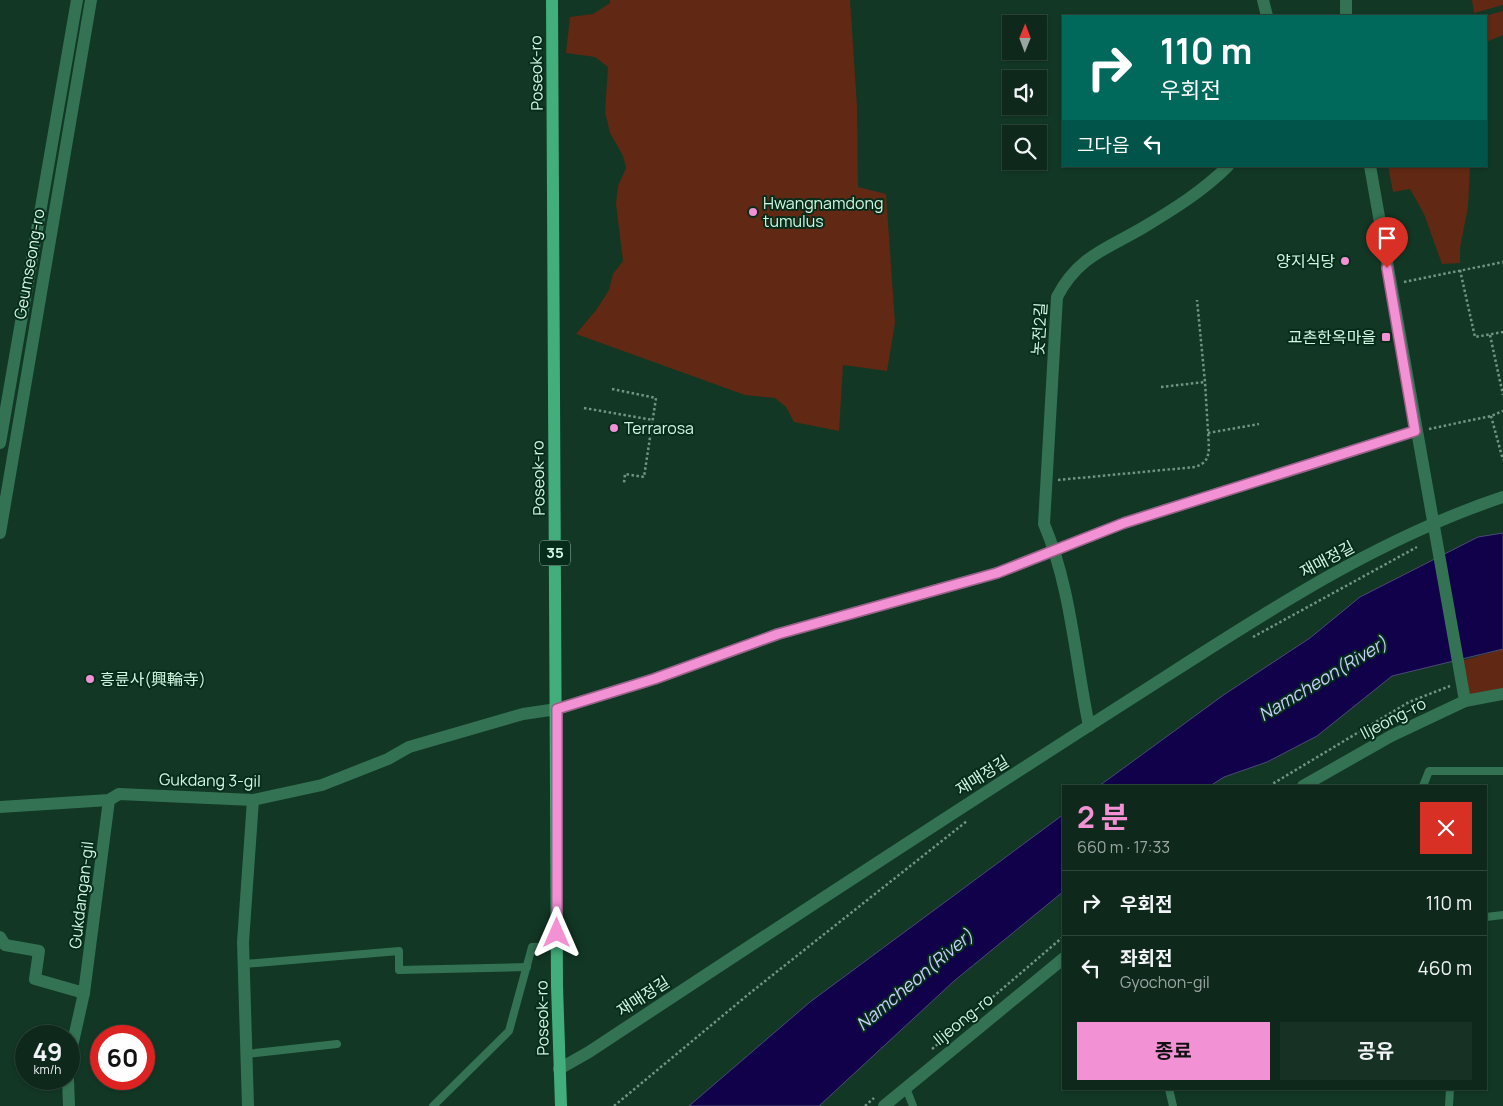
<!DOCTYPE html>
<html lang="ko">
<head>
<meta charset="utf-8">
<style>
	:root { --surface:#0e291c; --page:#173125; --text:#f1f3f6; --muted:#9ba6a3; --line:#2e453b; --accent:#f391d5 }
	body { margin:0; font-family:Manrope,"Noto Sans KR",sans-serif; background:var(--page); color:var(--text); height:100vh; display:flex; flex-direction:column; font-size:19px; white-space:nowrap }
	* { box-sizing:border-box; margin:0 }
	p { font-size:16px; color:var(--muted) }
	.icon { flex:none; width:28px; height:28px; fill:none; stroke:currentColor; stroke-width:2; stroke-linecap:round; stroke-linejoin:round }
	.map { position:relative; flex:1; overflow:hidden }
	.panel { position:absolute; left:1062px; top:785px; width:425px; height:305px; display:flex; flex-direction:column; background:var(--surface); border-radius:0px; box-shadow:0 1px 4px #0004,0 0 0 1px var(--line) }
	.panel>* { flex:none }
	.guide { position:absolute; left:1062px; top:15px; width:425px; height:152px; border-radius:0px; box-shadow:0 1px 4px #0004,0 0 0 1px var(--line); background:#00695c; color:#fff; overflow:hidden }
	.needle { width:32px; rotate:1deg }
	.fabs { position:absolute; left:1002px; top:15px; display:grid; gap:10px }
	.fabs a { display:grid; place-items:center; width:45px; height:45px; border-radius:0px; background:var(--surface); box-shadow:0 1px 4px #0004,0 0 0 1px var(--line); font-size:25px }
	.speed { position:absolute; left:15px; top:1025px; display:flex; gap:10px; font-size:25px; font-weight:700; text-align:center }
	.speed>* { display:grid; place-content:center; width:65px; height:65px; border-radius:50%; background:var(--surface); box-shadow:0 1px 4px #0004,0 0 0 1px var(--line); line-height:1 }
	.speed small { font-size:12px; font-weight:400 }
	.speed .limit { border:8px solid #d22; background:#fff; color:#111 }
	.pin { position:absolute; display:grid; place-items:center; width:42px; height:42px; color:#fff; margin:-51px -21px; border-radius:50% 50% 50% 0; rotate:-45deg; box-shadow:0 0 5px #0007 }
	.pin .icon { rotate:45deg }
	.me { position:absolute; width:55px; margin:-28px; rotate:0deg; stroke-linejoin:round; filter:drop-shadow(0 0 4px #0008) }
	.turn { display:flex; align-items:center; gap:18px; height:105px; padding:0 15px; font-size:22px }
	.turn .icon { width:65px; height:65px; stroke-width:2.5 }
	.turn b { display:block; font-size:35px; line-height:42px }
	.then { display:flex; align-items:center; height:48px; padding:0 15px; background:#0003; gap:10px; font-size:19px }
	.round { display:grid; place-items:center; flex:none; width:52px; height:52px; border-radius:0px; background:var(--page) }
	.head { display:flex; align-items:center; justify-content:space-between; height:85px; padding:0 15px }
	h1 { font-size:30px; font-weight:700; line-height:38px; color:var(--accent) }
	.button { display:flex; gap:10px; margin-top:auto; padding:10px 15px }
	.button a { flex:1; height:58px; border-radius:0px; background:var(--accent); color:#111; font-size:20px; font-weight:700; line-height:58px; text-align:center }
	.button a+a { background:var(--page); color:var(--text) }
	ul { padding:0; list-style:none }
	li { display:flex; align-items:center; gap:15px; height:65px; padding:0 15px; border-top:1px solid var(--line) }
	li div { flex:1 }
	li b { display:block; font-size:19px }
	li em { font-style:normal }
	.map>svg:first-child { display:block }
</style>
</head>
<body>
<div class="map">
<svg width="1503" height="1106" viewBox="0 0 1503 1106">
	<rect width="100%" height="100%" fill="#123725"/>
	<g fill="#612813">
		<polygon points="610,0 850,0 857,106 858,187 886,194 895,323 887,371 843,365 839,431 794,422 786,407 775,398 745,395 576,334 597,309 609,290 613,274 623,261 616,204 618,186 626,168 623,156 610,133 605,112 608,67 595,57 566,53 570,17 593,14 610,3"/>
		<polygon points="1472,0 1503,0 1503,5 1474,13"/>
		<polygon points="1503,11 1503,35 1486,42 1485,16"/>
		<polygon points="1388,166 1470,166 1468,207 1460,248 1460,263 1442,264 1424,214 1410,189 1393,192"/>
		<polygon points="1503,649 1503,694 1465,701 1458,662"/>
	</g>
	<g fill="#11004a" stroke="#4b4a77">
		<polygon points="1503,533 1503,649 1392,676 1317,736 1267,762 1224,777 1210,786 1099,786 1225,694 1310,638 1360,597 1478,537"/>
		<polygon points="1064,814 1064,891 954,981 819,1106 689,1106 810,1002"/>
	</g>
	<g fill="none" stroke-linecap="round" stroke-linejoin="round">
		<g stroke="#719582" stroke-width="2.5" stroke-dasharray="2.5 2.5" stroke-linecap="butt">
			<polyline points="1460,270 1475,337 1503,332"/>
			<polyline points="1404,282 1503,262"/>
			<polyline points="1490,335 1503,395"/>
			<polyline points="1161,387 1205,382 1197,300"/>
			<polyline points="612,389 656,398 644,477 625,474 624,483"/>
			<polyline points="584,408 653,420"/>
			<polyline points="1491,416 1503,460"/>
			<polyline points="1429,429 1491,416 1503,411"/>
			<polyline points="1208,433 1259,424"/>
			<path d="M 1058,480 L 1195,467 C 1206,463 1208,459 1209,448 L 1205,382"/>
			<polyline points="1253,637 1417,547"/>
			<polyline points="1269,786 1409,702 1450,686"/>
			<polyline points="932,1049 1064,936"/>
			<polyline points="614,1106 750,993 967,821"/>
			<polyline points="865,1106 874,1098"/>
		</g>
		<g stroke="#337252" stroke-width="8">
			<polyline points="1423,786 1429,771 1503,771"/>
			<polyline points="1486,917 1503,915"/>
			<polyline points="244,964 399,951 399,970 527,967"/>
			<polyline points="246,1054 337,1044"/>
			<polyline points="906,1088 913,1106"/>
			<polyline points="1169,1089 1173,1106"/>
			<polyline points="433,1106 509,1031 532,947 557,946"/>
			<polyline points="1449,1106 1450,1089"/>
		</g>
		<g stroke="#337252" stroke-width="12">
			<polyline points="1263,0 1267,16"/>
			<path d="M 1089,726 C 1075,659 1071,587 1044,524 L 1057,297 C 1078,256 1107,249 1144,227 C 1174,209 1203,191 1228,166"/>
			<polyline points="0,807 109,800 119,794 253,800 322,785 388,759 409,747 523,714 557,709 654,679 778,634 997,573 1124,523 1415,431"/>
			<polyline points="0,937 5,945 39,951 35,979 84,993 69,1060"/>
			<polyline points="84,993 109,800"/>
			<path d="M 559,1069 L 589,1052 C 763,937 937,823 1112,711 C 1237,632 1361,544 1503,497"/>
			<polyline points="68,1079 69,1106"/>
			<polyline points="248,1106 243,942 253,800"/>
		</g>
		<g stroke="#337252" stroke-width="12">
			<polyline points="1346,0 1346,16"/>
			<polyline points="1370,166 1465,701"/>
			<polyline points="0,443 77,0"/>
			<polyline points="0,533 91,0"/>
			<polyline points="1303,786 1391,736 1465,701 1503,694"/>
			<polyline points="884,1106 1064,958"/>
		</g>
		<polyline stroke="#42ae7b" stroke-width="12" points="552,0 557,986 561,1106"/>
	</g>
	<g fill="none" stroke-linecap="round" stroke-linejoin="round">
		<defs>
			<polyline id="route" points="557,933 557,709 654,679 778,634 997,573 1124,523 1415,431 1387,268"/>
		</defs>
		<use href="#route" stroke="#9e5e8a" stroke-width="12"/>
		<use href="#route" stroke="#f391d5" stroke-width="9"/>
	</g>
	<g fill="#f391d5" stroke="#062d1b" stroke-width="2">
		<circle cx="753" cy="212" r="5"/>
		<circle cx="1345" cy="261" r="5"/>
		<rect x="1381" y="332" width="10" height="10" rx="2.5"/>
		<circle cx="614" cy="428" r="5"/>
		<circle cx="90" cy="679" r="5"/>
	</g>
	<g text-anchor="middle" stroke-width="4" stroke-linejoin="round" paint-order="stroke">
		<rect fill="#062d1b" stroke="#96baa6" stroke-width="1" x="540" y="540.5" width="30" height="25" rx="4"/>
		<g font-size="15" font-weight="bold" fill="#d3f6e1">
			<text x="555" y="558">35</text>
		</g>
		<g font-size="16" fill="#d3f6e1" stroke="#062d1b">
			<text transform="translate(536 73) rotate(-91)" y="6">Poseok-ro</text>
			<text transform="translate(29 264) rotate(-80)" y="6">Geumseong-ro</text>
			<text transform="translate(1039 329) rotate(-86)" y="6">놋전2길</text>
			<text transform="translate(538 478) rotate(-91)" y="6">Poseok-ro</text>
			<text transform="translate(1327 559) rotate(-28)" y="6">재매정길</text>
			<text transform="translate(1393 718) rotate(-27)" y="6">Iljeong-ro</text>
			<text transform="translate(982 775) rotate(-32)" y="6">재매정길</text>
			<text transform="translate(210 780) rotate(1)" y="6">Gukdang 3-gil</text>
			<text transform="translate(81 895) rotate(-83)" y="6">Gukdangan-gil</text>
			<text transform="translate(643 996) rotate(-33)" y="6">재매정길</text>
			<text transform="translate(542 1018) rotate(-91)" y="6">Poseok-ro</text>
			<text transform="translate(963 1019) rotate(-39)" y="6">Iljeong-ro</text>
		</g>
		<g font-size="16" fill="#d3f6e1" stroke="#062d1b" text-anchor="start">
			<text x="763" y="209">Hwangnamdong<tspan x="763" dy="18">tumulus</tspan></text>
			<text x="1335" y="267" text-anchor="end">양지식당</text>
			<text x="1376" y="343" text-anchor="end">교촌한옥마을</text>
			<text x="624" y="434">Terrarosa</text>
			<text x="100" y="685">흥륜사(興輪寺)</text>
		</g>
		<g font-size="18" font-style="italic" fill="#c9cefb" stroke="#062d1b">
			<text transform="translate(1323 679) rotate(-31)" y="6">Namcheon(River)</text>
			<text transform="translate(915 980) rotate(-40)" y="6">Namcheon(River)</text>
		</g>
	</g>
</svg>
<div class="fabs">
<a><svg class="needle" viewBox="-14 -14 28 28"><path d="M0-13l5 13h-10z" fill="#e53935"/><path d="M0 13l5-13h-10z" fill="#9ba6a3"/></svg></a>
<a><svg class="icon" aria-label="sound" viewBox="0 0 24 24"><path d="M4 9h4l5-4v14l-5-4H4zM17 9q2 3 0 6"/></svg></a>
<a><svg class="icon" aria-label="search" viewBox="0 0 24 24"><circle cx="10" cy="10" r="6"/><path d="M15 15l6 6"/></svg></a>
</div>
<div class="speed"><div>49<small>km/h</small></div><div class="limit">60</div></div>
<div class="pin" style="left:1387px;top:268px;background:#d93025"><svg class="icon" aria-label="arrive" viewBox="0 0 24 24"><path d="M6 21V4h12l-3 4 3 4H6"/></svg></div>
<svg class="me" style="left:557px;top:933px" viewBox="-20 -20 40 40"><path d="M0-17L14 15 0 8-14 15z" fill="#f391d5" stroke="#fff" stroke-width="4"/></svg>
<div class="guide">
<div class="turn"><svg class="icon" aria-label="right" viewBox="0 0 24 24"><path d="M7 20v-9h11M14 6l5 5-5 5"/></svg><div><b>110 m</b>우회전</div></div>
<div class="then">그다음<svg class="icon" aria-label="left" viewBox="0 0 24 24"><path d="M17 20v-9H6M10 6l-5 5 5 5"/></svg></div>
</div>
<section class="panel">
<div class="head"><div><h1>2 분</h1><p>660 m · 17:33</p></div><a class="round" style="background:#d93025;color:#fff"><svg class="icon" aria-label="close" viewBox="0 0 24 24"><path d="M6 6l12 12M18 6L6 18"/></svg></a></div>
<ul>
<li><svg class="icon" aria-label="right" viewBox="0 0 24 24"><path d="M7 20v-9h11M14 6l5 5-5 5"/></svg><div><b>우회전</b></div><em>110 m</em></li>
<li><svg class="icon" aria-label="left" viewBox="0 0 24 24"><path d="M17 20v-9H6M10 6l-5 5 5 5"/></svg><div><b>좌회전</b><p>Gyochon-gil</p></div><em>460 m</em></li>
</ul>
<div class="button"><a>종료</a><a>공유</a></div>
</section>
</div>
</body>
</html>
